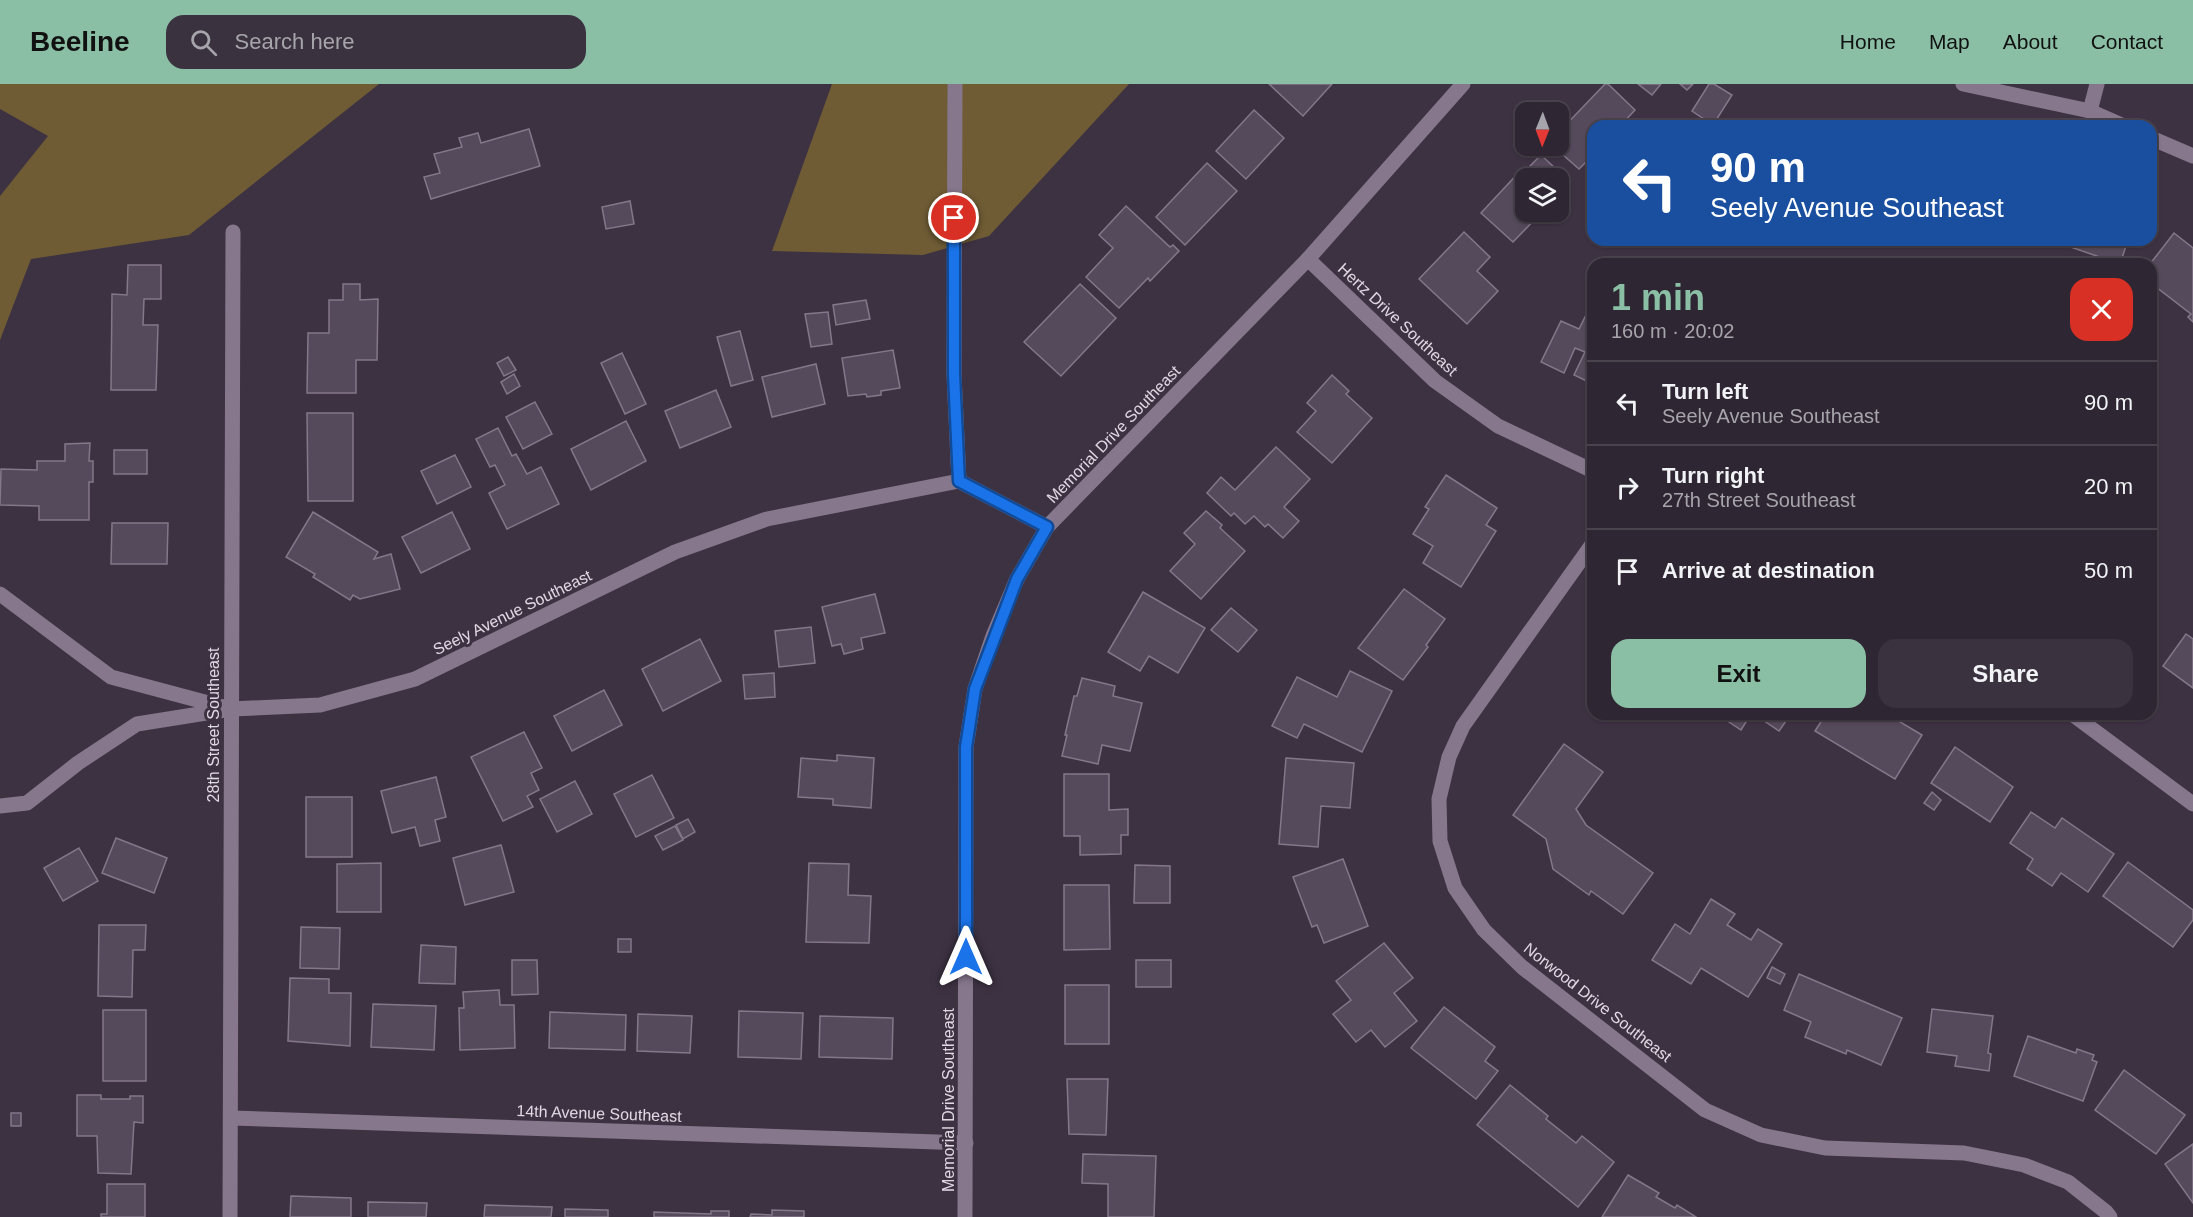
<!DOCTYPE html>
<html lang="en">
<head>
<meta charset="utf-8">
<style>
	:root { --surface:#2e2632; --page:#3a323e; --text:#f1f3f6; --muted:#a7a5ac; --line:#49434d; --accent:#8abfa5 }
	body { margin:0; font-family:Arial,sans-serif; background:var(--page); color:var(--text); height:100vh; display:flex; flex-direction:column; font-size:22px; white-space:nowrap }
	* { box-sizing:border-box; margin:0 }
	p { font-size:20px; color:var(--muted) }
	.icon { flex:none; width:33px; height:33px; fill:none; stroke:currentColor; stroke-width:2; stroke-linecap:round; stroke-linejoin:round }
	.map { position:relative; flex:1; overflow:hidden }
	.details { position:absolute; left:1587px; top:174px; width:570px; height:462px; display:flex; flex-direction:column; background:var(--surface); border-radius:18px; box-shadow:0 2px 4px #0004,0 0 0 2px var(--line) }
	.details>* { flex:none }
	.hud { position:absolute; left:1587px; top:36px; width:570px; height:126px; border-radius:18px; box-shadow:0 2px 4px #0004,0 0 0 2px var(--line); background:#1a4fa0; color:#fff; overflow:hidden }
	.needle { width:39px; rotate:181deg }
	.fabs { position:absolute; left:1515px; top:18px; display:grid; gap:12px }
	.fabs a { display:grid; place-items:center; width:54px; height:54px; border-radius:12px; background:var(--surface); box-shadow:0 2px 4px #0004,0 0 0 2px var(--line); font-size:30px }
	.pin { position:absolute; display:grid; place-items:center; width:51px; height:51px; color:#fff; margin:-26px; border:3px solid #fff; border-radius:50%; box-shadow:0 2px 6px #0007 }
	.me { position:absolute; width:66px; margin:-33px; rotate:0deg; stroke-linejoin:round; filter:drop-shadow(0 0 4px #0008) }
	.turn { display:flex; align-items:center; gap:21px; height:126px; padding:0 24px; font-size:27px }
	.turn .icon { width:78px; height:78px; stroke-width:2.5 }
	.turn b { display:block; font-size:42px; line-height:51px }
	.round { display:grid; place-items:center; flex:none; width:63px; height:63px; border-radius:18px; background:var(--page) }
	.summary { display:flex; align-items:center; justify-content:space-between; height:102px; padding:0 24px }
	h1 { font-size:36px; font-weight:700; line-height:45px; color:var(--accent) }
	.primary-button { display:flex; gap:12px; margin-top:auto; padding:12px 24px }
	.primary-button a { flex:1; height:69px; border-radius:18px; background:var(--accent); color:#111; font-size:24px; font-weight:700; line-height:69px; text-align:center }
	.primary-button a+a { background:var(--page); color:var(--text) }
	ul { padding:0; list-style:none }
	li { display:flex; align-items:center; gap:18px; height:84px; padding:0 24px; border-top:2px solid var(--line) }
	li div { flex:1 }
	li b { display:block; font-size:22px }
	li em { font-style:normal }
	header { display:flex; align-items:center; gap:36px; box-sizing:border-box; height:84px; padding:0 30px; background:var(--accent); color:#111 }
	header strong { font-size:28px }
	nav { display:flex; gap:33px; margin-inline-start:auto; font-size:21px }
	.search { width:420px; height:54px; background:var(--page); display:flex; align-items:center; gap:15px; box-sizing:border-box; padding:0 21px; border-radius:18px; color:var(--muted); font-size:22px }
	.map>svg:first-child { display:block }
</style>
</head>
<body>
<header>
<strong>Beeline</strong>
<div class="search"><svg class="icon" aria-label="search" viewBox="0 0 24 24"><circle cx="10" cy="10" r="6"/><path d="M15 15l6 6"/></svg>Search here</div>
<nav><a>Home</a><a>Map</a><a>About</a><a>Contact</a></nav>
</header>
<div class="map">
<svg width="2193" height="1133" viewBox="0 0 2193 1133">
	<rect width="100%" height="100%" fill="#3d3242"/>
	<g fill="#6f5c35">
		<polygon points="0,0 379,0 189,151 31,175 0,256 0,112 48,52 0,25"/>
		<polygon points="832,0 1129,0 989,152 923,171 772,167"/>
	</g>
	<g fill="#554a5b" stroke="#837789" stroke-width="1.5">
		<polygon points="1269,0 1332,0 1303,32"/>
		<polygon points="1605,0 1608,0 1635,26 1620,42 1593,42 1593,71 1579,85 1553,62 1558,62 1558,49"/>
		<polygon points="1638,0 1661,0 1652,11"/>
		<polygon points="1680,0 1693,0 1687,6"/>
		<polygon points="1709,0 1714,0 1732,11 1713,41 1692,27"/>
		<polygon points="1254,26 1284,54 1246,95 1216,67"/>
		<polygon points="529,45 540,82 431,115 424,93 440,89 434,70 462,63 459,54 478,49 481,59"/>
		<polygon points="1541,71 1570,98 1558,110 1558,94 1526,94 1526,128 1542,128 1513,158 1481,129 1523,84 1526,86"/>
		<polygon points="1207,79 1237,107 1185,161 1156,133"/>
		<polygon points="630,117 634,140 606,145 602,123"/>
		<polygon points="1126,122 1170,163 1173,161 1179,167 1150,197 1148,194 1119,224 1086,193 1113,164 1099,151"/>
		<polygon points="1464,148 1490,173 1477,187 1498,207 1467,240 1419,195"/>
		<polygon points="2174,149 2193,164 2193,238 2188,233 2191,230 2151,199 2150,180"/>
		<polygon points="1987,156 2011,156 2009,163"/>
		<polygon points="2056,156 2128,156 2120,180 2056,158"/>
		<polygon points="128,181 161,181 161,215 144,215 143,241 158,241 156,306 111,306 112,210 127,211"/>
		<polygon points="343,200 360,200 360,216 378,215 377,276 356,276 356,309 307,309 308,249 329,249 329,216 343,216"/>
		<polygon points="1080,200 1116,234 1061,292 1024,258"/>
		<polygon points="866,216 870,235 836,241 833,221"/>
		<polygon points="828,228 832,260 811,263 805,230"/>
		<polygon points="1587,229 1593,232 1593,300 1574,291 1585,268 1575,264 1564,289 1541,278 1561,237 1579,245"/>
		<polygon points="740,247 753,296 731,302 717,253"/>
		<polygon points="893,266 900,304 881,307 881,311 867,313 866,310 848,312 842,274"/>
		<polygon points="622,269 646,320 625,330 601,279"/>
		<polygon points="508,273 516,286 504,292 497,279"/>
		<polygon points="816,280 825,320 772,333 762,293"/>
		<polygon points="514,290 520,302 507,310 501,298"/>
		<polygon points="1332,291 1349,307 1346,310 1372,334 1332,379 1297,348 1316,327 1307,319"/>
		<polygon points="716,306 731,343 680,364 665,327"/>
		<polygon points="535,318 552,350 523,365 506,333"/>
		<polygon points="307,329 353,329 353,417 308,417"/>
		<polygon points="626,337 646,377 591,406 571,365"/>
		<polygon points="498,344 512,372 516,370 527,390 541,383 559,420 507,445 489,409 505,401 495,381 490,383 476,355"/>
		<polygon points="90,359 89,377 93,377 93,398 89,398 89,436 39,436 39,422 0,421 1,385 37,386 37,377 65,377 65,360"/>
		<polygon points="1276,363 1310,395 1284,423 1299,437 1283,454 1268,440 1265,443 1254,432 1245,440 1234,429 1231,432 1207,409 1221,393 1235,406"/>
		<rect x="114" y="366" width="33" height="24"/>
		<polygon points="455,371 471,403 437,420 421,387"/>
		<polygon points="1446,391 1497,424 1486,441 1496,447 1461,503 1423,479 1433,462 1413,450 1429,425 1425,423"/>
		<polygon points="1206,427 1222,441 1220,444 1245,467 1201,515 1170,487 1195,460 1184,449"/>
		<polygon points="313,428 378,468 374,475 391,470 400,505 360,515 353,511 350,516 313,493 315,490 286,473"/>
		<polygon points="452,428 470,465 421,489 402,453"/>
		<polygon points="112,439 168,439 167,480 111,480"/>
		<polygon points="1404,505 1445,535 1426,561 1428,563 1403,596 1358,564"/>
		<polygon points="1143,508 1205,544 1178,589 1149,572 1140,587 1108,568"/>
		<polygon points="875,510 885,549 861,554 863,565 844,570 841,560 832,562 822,523"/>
		<polygon points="2151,515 2157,519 2151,529"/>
		<polygon points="1231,524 1257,546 1238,568 1211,546"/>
		<polygon points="811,543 815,579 779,583 775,547"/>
		<polygon points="2186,550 2193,555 2193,604 2163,582"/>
		<polygon points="700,555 721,597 663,627 642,585"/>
		<polygon points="1350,587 1392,607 1362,668 1304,640 1297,654 1272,642 1297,593 1337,613"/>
		<polygon points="774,589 775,613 745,615 743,591"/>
		<polygon points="1082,594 1115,602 1113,612 1142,619 1130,667 1102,661 1098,680 1062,672 1067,651 1065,651 1074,612 1077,612"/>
		<polygon points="604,606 622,641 572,667 554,632"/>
		<polygon points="1717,630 1751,630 1741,646"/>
		<polygon points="1754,630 1791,630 1779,647"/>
		<polygon points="1826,630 1887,630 1922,651 1895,695 1815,647"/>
		<polygon points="524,648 542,684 531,689 539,706 527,712 533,723 503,737 471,673"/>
		<polygon points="1564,660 1603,688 1576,725 1586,741 1653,789 1623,830 1591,807 1589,811 1553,785 1546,755 1513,731"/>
		<polygon points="1955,663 2013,703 1990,738 1931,699"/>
		<polygon points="837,671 874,674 871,724 833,721 833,715 798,713 801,674 837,677"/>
		<polygon points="1286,674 1354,679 1350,724 1321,722 1318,763 1279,760"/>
		<polygon points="1064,690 1109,690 1109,726 1128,725 1128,751 1121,751 1121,770 1080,771 1080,752 1064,752"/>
		<polygon points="652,691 674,734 636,753 614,710"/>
		<polygon points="436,693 446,733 435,736 440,757 420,762 415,743 392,749 381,707"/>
		<polygon points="575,697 592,730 557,748 540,715"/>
		<polygon points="1932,708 1941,716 1934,726 1924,719"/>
		<rect x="306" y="713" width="46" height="60"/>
		<polygon points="2031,728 2055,744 2062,734 2114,770 2088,808 2061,789 2052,802 2027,785 2033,775 2010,759"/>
		<polygon points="688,735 695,748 683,755 676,741"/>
		<polygon points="675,742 683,756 663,766 655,752"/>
		<polygon points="116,754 167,774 154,809 102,789"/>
		<polygon points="501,761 514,808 465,821 453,774"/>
		<polygon points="79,764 98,797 63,817 44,784"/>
		<polygon points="1343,775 1368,842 1324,859 1317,841 1312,843 1293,793"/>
		<polygon points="2128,778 2193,826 2193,836 2173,863 2103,812"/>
		<polygon points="381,779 381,828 337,828 337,780"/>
		<polygon points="809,779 849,780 848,811 871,812 869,859 806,858"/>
		<polygon points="1135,781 1170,782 1170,819 1134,819"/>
		<polygon points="1064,801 1109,801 1110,865 1064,866"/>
		<polygon points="1711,815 1735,830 1727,841 1751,856 1758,845 1782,860 1748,913 1701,884 1691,900 1652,876 1675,840 1690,850"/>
		<polygon points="99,841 146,841 145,866 133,866 132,913 98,912"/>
		<polygon points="301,843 340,844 339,885 300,884"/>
		<rect x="618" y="855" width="13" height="13"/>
		<polygon points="1384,859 1413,894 1394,909 1417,937 1385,963 1371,946 1356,958 1333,930 1351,916 1336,897"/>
		<polygon points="421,861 456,863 455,900 419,899"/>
		<polygon points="512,876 537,876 538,910 512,911"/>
		<rect x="1136" y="876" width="35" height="27"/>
		<polygon points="1772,883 1785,890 1780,900 1767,894"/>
		<polygon points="1799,890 1902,934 1881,981 1847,966 1846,970 1805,953 1811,938 1784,926"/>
		<polygon points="290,894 329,895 329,909 351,909 350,962 288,957"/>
		<rect x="1065" y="901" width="44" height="59"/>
		<polygon points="499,906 500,921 514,921 515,964 460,966 459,924 464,924 463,908"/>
		<polygon points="373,920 436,922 434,966 371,963"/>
		<polygon points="1444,923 1495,963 1485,977 1498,987 1476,1015 1411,964"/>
		<polygon points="1932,925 1993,932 1988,969 1991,970 1989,987 1955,982 1957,972 1927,968"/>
		<rect x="103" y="926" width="43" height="71"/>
		<polygon points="739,927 803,929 801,975 738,973"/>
		<polygon points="550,928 626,931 625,966 549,964"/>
		<polygon points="638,930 692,932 690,969 637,967"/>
		<polygon points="820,932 893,934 892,975 819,973"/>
		<polygon points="2028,952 2076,969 2077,965 2094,971 2092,976 2097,978 2083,1017 2014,992"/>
		<polygon points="2124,986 2185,1031 2156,1070 2095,1026"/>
		<polygon points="1067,995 1108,995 1106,1051 1069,1050"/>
		<polygon points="1510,1001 1548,1032 1546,1035 1576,1059 1582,1052 1614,1078 1578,1123 1477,1041"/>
		<polygon points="77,1011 101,1011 101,1015 130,1015 130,1012 143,1012 143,1039 134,1038 131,1090 98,1089 97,1052 77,1052"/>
		<rect x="11" y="1029" width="10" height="13"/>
		<polygon points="2193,1060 2193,1119 2165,1080"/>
		<polygon points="1083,1070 1156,1072 1154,1133 1108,1133 1108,1100 1082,1099"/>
		<polygon points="1628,1091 1659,1109 1656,1113 1675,1124 1677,1121 1696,1133 1602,1133"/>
		<polygon points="107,1100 145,1100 145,1133 101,1133 101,1130 107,1130"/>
		<polygon points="291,1112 351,1114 351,1133 290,1133"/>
		<polygon points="368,1118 427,1119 426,1133 368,1133"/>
		<polygon points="485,1121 552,1123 551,1133 484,1133"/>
		<polygon points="565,1125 608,1126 608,1133 565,1133"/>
		<polygon points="772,1126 804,1127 804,1133 750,1133 751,1130 772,1131"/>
		<polygon points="711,1127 729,1127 729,1133 654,1133 654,1128 711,1130"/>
	</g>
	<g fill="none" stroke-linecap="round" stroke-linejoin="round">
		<g stroke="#86778d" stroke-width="15">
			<polyline points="955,0 954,290 959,397"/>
			<polyline points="1963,0 2090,27 2124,42"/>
			<polyline points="2090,27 2097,0"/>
			<polyline points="2151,54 2193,72"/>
			<polyline points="1308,175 1435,297 1498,342 1593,387"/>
			<polyline points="1593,459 1463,642 1449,673 1439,715 1440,757 1455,804 1484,846 1522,883 1705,1026 1761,1051 1825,1064 1964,1069 2024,1081 2068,1098 2106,1128 2110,1133"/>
			<polyline points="0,510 111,593 231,625 320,621 415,595 675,468 767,435 959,397 1047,443"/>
			<polyline points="2072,630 2193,720"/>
			<polyline points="0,722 27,719 78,679 137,640 225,626"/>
			<polyline points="231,1034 966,1059"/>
			<polyline points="230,1133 233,148"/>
			<polyline points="965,1133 966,663 975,605 993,552 1017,495 1047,443 1308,175 1463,0"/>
		</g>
	</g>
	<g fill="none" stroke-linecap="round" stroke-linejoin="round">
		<defs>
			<polyline id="route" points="954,134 954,290 959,397 1047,443 1017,495 975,605 966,663 966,873"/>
		</defs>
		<use href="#route" stroke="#114b97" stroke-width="15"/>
		<use href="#route" stroke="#1a73e8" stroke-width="10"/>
	</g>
	<g text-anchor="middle" stroke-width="6" stroke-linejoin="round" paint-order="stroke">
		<g font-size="16" fill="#e0d9e3" stroke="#3d3242">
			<text transform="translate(1398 235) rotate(43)" y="6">Hertz Drive Southeast</text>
			<text transform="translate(1113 350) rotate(-46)" y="6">Memorial Drive Southeast</text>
			<text transform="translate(512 528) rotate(-26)" y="6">Seely Avenue Southeast</text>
			<text transform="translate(213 641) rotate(-90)" y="6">28th Street Southeast</text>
			<text transform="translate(1598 918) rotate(38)" y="6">Norwood Drive Southeast</text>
			<text transform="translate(948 1016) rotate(-90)" y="6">Memorial Drive Southeast</text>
			<text transform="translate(599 1029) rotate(2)" y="6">14th Avenue Southeast</text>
		</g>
	</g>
</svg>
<div class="fabs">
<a><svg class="needle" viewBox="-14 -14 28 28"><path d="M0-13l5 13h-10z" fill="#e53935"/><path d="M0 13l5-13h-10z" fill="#a7a5ac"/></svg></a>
<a><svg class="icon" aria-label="layers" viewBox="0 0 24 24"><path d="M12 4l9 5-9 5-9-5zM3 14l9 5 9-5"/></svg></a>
</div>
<div class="pin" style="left:954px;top:134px;background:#d93025"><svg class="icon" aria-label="arrive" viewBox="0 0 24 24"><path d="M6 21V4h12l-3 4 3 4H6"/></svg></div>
<svg class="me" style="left:966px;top:873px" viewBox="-20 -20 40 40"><path d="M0-17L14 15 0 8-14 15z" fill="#1a73e8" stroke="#fff" stroke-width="4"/></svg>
<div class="hud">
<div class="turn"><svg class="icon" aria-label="left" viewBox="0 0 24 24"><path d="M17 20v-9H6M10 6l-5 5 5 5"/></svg><div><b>90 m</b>Seely Avenue Southeast</div></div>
</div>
<section class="details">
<div class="summary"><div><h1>1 min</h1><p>160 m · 20:02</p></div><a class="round" style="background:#d93025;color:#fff"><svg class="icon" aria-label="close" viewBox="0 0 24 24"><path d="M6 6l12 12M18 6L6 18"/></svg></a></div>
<ul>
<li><svg class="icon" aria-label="left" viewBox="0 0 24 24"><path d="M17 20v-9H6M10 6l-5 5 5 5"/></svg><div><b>Turn left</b><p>Seely Avenue Southeast</p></div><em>90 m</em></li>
<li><svg class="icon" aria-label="right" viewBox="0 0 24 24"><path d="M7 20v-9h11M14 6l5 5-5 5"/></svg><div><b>Turn right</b><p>27th Street Southeast</p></div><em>20 m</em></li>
<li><svg class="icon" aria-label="arrive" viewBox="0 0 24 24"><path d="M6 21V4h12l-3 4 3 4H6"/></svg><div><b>Arrive at destination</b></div><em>50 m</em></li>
</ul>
<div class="primary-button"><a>Exit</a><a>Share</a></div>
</section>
</div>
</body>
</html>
